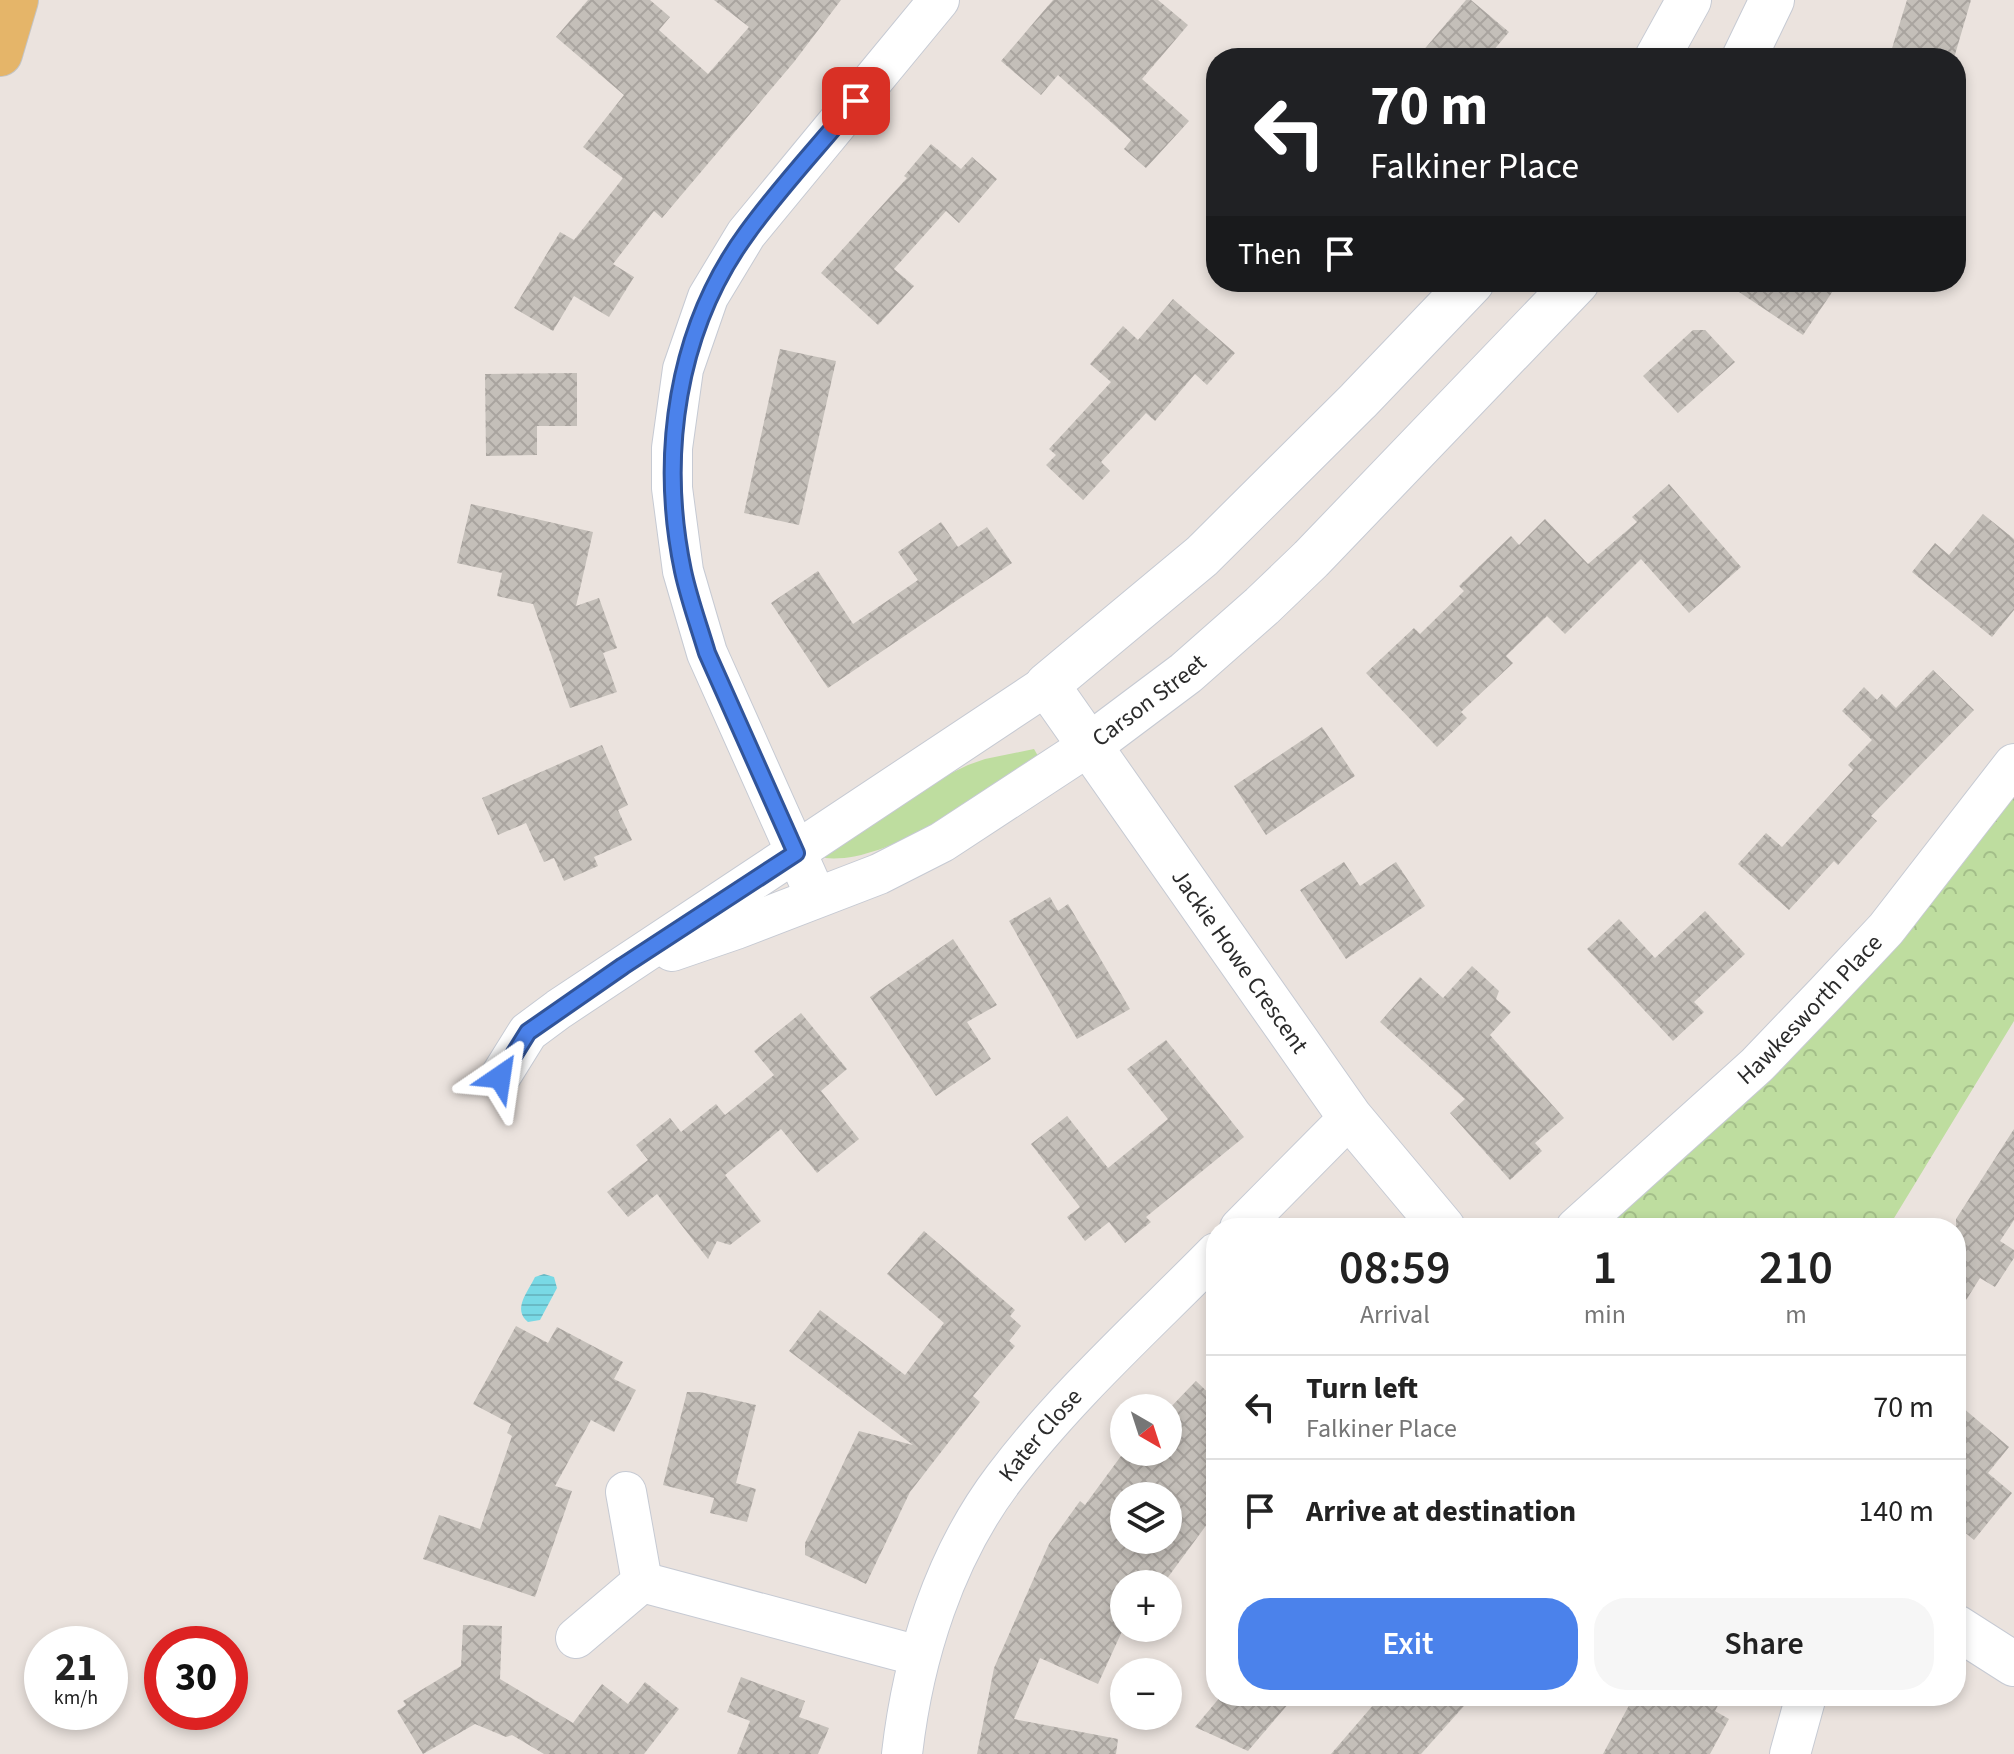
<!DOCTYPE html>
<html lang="en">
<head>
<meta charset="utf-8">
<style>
	:root { --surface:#fff; --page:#f6f6f6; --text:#222; --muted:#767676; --line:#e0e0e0; --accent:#4b82eb }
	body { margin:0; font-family:"Source Sans 3",sans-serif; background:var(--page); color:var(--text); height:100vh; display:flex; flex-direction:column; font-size:30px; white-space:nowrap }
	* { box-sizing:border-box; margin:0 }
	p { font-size:26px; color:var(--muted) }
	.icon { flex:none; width:44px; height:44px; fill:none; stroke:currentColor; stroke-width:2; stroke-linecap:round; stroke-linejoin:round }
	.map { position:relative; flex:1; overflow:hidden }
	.sheet { position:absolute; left:1206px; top:1218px; width:760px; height:488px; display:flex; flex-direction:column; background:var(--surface); border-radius:32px; box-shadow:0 4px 12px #0003 }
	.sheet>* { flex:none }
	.top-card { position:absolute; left:1206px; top:48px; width:760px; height:244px; border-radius:32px; box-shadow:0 4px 12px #0003; background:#202124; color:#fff; overflow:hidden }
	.needle { width:52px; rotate:141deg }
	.controls { position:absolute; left:1110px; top:1394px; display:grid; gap:16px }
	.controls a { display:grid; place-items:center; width:72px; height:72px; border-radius:50%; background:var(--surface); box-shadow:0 4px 12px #0003; font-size:40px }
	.speed { position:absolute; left:24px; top:1626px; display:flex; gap:16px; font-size:40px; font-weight:700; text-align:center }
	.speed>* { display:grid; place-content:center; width:104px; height:104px; border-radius:50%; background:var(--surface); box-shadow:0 4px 12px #0003; line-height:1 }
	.speed small { font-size:20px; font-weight:400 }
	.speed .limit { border:12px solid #d22; background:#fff; color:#111 }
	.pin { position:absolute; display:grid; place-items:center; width:68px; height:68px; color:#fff; margin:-34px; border-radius:16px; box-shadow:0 4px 12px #0006 }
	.me { position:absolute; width:88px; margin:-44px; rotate:32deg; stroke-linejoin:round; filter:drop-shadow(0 0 6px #0008) }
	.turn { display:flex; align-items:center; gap:28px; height:168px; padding:0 32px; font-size:36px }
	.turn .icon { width:104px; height:104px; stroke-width:2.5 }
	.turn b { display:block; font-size:56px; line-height:68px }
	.then { display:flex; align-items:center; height:76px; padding:0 32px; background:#0003; gap:16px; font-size:30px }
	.eta { display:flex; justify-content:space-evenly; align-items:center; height:136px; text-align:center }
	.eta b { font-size:48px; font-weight:600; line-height:56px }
	.primary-button { display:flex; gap:16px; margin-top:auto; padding:16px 32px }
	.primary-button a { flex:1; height:92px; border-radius:32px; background:var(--accent); color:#fff; font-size:32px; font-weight:600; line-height:92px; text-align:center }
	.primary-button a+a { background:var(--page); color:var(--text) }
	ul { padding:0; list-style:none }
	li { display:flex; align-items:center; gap:24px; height:104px; padding:0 32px; border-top:2px solid var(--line) }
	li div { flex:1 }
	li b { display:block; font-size:30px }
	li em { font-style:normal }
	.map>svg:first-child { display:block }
</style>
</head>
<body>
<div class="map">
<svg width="2014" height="1754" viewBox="0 0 2014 1754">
	<defs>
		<pattern id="park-crowns" width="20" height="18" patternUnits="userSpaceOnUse" patternTransform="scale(2)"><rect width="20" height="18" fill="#bedd9f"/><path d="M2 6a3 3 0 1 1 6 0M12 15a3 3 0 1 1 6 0" fill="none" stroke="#a3be89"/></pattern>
		<pattern id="water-rules" width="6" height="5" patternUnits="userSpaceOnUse" patternTransform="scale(2)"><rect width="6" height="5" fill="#79d9e5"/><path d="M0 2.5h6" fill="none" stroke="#69bac5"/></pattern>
		<pattern id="building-cross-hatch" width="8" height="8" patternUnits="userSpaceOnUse" patternTransform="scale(2)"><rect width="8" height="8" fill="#c4bfb9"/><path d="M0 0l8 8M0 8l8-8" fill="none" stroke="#a9a49f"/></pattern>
	</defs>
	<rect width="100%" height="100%" fill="#ebe3de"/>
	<path fill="#bedd9f" d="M 1034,749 L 1038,756 C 986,791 889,865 825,858 L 826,852 L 941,778 L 968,765 L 985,759 Z"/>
	<path fill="url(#park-crowns)" d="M 2014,793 L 2014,1021 L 1888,1228 L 1602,1228 C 1746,1091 1903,960 2014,793 Z"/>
	<path fill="url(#water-rules)" d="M 544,1274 L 554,1277 L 557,1288 L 540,1320 L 528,1322 C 512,1309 528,1292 535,1277 Z"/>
	<g fill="url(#building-cross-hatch)" fill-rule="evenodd">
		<polygon points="588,0 650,0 670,17 659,30 708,74 749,27 714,0 841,0 794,62 662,218 654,211 613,264 634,277 609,317 574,296 553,331 514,308 560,232 574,240 623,178 583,147 624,95 556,37"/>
		<polygon points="1053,0 1158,0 1188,25 1142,79 1189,121 1146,168 1124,149 1131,140 1058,75 1041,95 1001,61"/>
		<polygon points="1466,0 1471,0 1509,32 1487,58 1417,58"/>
		<polygon points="1907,0 1971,0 1954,58 1889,58"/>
		<polygon points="931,144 961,169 972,157 997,179 959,223 946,211 894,269 914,286 878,325 821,273 907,178 904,176"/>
		<polygon points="1724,282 1839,282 1803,335"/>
		<polygon points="1173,299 1235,353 1207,385 1195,374 1155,421 1146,413 1101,462 1110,471 1083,500 1046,465 1056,455 1049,449 1111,382 1090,364 1123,326 1138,340"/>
		<polygon points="1693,330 1705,330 1735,362 1678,413 1643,376"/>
		<polygon points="780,349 836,361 799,525 744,513"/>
		<polygon points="577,373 577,426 537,426 537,455 486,456 485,374"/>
		<polygon points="1669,484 1741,567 1689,613 1641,559 1565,634 1547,616 1506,656 1513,663 1461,712 1467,718 1437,747 1366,673 1414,628 1420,634 1464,591 1459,586 1511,536 1519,545 1545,519 1588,564 1637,522 1632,517"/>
		<polygon points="471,504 593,532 576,606 599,598 617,648 603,653 617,692 570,708 533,604 497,596 502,573 457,563"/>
		<polygon points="1983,514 2014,539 2014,610 1992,637 1912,572 1935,543 1949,555"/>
		<polygon points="941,522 958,547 987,527 1012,563 828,688 771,603 818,571 853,624 918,580 898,552"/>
		<polygon points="1933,670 1974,710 1871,816 1877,821 1838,865 1834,861 1789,910 1738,864 1766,833 1782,847 1853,770 1848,765 1872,740 1842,711 1864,687 1877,700 1882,694 1896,708"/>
		<polygon points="1322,727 1355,776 1266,835 1234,786"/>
		<polygon points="602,745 628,805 618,810 632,840 594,857 598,866 564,881 554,858 544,862 526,823 498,835 482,798"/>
		<polygon points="1344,862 1360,886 1396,862 1425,906 1346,959 1300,890"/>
		<polygon points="1050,897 1058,911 1068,904 1130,1009 1077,1039 1009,921"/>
		<polygon points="1705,911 1745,954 1694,1002 1704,1012 1673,1041 1587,949 1619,919 1655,958"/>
		<polygon points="953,939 997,1005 967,1022 991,1059 936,1096 870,997"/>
		<polygon points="1472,966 1499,991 1496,999 1511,1012 1490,1035 1564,1118 1535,1143 1542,1151 1510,1180 1450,1113 1465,1099 1380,1022 1420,977 1443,998"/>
		<polygon points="801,1013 847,1069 821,1091 859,1139 817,1173 781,1129 725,1175 761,1221 730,1245 717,1241 708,1259 657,1194 628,1217 607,1192 648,1160 636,1145 670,1118 681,1132 716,1104 725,1115 774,1075 754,1051"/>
		<polygon points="1166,1040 1244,1137 1146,1217 1151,1222 1125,1243 1109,1222 1085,1241 1067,1217 1080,1207 1031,1144 1067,1116 1108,1168 1168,1119 1127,1069"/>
		<polygon points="2014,1129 2014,1220 2000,1241 2014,1250 2014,1258 1995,1287 1980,1278 1956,1316 1956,1219"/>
		<polygon points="924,1231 1015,1310 1010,1316 1021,1326 1009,1341 1015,1346 973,1396 980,1402 910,1492 866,1584 805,1555 805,1543 859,1431 913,1445 789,1351 820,1310 905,1375 944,1323 887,1274"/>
		<polygon points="516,1326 548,1343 557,1327 623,1362 614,1379 636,1390 614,1432 591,1420 555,1486 572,1491 535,1597 423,1559 439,1515 480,1529 512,1436 507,1433 511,1424 473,1404"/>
		<path d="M 1196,1381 L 1216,1400 L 1216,1512 L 1163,1584 L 1124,1584 L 1124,1627 L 1098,1684 L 1040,1658 L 1014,1719 L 1118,1739 L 1116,1754 L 977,1754 L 994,1668 L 1049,1544 L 1080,1501 L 1085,1505 L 1124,1452 L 1168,1452 L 1168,1410 ZM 1124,1496 L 1168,1496 L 1168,1540 L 1124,1540 Z"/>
		<polygon points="687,1392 700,1392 756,1405 736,1483 756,1489 747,1522 710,1513 714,1498 663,1485"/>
		<polygon points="1956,1402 2009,1447 1988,1473 2012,1493 1974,1540 1956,1525"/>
		<polygon points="463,1625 502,1626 500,1679 573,1723 602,1684 628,1704 645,1682 679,1709 644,1754 544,1754 512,1735 506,1737 475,1724 423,1754 397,1711 406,1705 403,1701 461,1666"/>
		<polygon points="741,1677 805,1701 799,1717 829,1728 818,1754 737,1754 750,1721 727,1712"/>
		<polygon points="1221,1696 1295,1696 1248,1751 1195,1727"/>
		<polygon points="1381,1696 1473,1696 1421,1754 1331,1754"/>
		<polygon points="1634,1696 1723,1696 1715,1711 1729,1719 1710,1754 1603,1754"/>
	</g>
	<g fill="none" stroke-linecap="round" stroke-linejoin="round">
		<defs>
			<g id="minor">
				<polyline points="816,897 707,653 683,571 672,488 672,448 683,369 708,297 746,234 939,0"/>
				<polyline points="672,951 736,929 879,874 942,842 1090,745"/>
				<polyline points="500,1077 528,1032 559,1009 1047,685"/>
				<polyline points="1240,1228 1350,1117"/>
				<path id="s1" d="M 1576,1228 L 1757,1065 L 1826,993 L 1886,929 L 2014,764"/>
				<polyline points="642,1582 919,1656"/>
				<polyline points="576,1638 642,1582 626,1492"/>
				<path id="s2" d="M 902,1754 C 913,1657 944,1557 1004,1478 C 1066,1396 1144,1326 1216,1253"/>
				<polyline points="1790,1754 1806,1696"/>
			</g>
			<g id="tertiary">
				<polyline points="1657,58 1689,0"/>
				<polyline points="1744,58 1772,0"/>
				<path id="s3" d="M 1090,745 L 1186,673 L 1262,606 L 1311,559 L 1577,282"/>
				<polyline points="1443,1228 1350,1117 1047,685 1202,556 1358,401 1472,282"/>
				<polyline points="1956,1627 2014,1664"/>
			</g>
			<polyline id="primary" points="0,54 16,0"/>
		</defs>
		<use href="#minor" stroke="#c6cad3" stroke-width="42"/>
		<use href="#tertiary" stroke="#c6cad3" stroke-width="46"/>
		<use href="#primary" stroke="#c4c4c4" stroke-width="46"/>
		<use href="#minor" stroke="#fff" stroke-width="40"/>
		<use href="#tertiary" stroke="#fff" stroke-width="44"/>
		<use href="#primary" stroke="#e5b569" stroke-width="44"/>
	</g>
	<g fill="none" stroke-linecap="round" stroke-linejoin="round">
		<defs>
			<path id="route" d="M 500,1077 L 528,1032 L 623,966 L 796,853 L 707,653 C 699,626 689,599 683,571 C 659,456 676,330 747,233 C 780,187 820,145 856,101"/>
		</defs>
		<use href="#route" stroke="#315499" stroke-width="20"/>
		<use href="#route" stroke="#4b82eb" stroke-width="14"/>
	</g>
	<g text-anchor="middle" stroke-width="8" stroke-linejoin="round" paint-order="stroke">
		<g font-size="24" fill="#2b2b2b" stroke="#fff">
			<text dy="8" stroke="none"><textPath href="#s3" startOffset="74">Carson Street</textPath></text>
			<text transform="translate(1240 961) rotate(55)" y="8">Jackie Howe Crescent</text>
			<text dy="8" stroke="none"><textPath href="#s1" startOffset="320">Hawkesworth Place</textPath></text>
			<text dy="8" stroke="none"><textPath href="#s2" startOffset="354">Kater Close</textPath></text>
		</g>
	</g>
</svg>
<div class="controls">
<a><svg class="needle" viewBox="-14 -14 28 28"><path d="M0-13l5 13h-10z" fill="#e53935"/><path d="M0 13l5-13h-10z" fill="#767676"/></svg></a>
<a><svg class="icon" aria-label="layers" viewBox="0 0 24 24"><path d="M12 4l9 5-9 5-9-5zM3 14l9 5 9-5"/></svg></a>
<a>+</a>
<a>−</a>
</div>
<div class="speed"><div>21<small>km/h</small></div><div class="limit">30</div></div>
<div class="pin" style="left:856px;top:101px;background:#d93025"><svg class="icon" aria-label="arrive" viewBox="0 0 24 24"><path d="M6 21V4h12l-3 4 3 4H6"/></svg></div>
<svg class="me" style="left:500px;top:1077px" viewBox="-20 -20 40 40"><path d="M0-17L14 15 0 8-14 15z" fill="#4b82eb" stroke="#fff" stroke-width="4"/></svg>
<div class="top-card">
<div class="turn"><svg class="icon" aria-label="left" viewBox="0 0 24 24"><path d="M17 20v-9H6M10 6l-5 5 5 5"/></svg><div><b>70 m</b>Falkiner Place</div></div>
<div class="then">Then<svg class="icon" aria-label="arrive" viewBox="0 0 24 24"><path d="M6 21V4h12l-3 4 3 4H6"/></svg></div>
</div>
<section class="sheet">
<div class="eta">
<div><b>08:59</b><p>Arrival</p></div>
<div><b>1</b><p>min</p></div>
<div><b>210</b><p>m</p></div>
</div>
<ul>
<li><svg class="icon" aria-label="left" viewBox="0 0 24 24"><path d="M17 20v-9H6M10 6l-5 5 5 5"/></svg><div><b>Turn left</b><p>Falkiner Place</p></div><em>70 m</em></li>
<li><svg class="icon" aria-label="arrive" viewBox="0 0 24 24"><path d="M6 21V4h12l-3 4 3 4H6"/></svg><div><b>Arrive at destination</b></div><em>140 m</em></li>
</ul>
<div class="primary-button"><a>Exit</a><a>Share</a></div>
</section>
</div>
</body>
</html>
